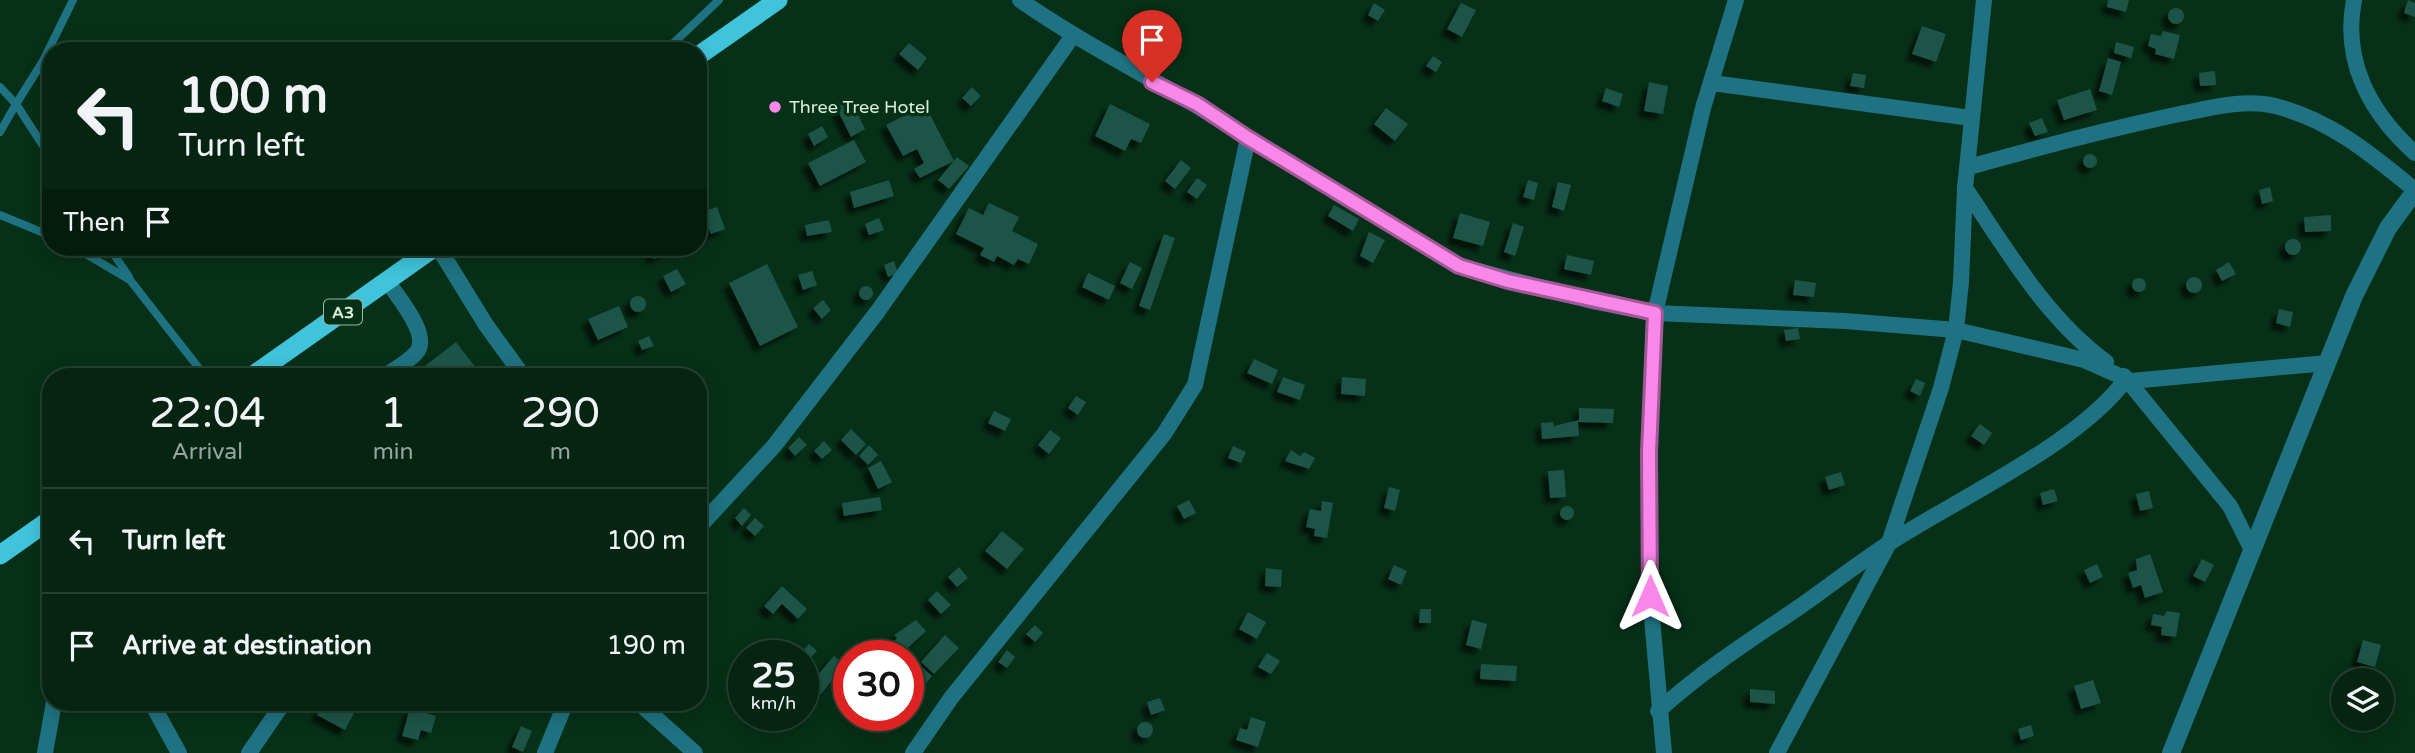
<!DOCTYPE html>
<html lang="en">
<head>
<meta charset="utf-8">
<style>
	:root { --surface:#052412; --page:#133020; --text:#f1f3f6; --muted:#97a49f; --line:#264132 }
	body { margin:0; font-family:"Varela Round",sans-serif; background:var(--page); color:var(--text); height:100vh; display:flex; flex-direction:column; font-size:26px; white-space:nowrap }
	* { box-sizing:border-box; margin:0 }
	p { font-size:23px; color:var(--muted) }
	.icon { flex:none; width:38px; height:38px; fill:none; stroke:currentColor; stroke-width:2; stroke-linecap:round; stroke-linejoin:round }
	.map { position:relative; flex:1; overflow:hidden }
	.side { position:absolute; left:42px; top:368px; width:665px; height:343px; display:flex; flex-direction:column; background:var(--surface); border-radius:28px; box-shadow:0 4px 18px #0003,0 0 0 2px var(--line) }
	.side>* { flex:none }
	.guide { position:absolute; left:42px; top:42px; width:665px; height:214px; border-radius:28px; box-shadow:0 4px 18px #0003,0 0 0 2px var(--line); background:#052412; color:var(--text); overflow:hidden }
	.controls { position:absolute; left:2331px; top:668px; display:grid; gap:14px }
	.controls a { display:grid; place-items:center; width:63px; height:63px; border-radius:50%; background:var(--surface); box-shadow:0 4px 18px #0003,0 0 0 2px var(--line); font-size:35px }
	.speed { position:absolute; left:728px; top:640px; display:flex; gap:14px; font-size:35px; font-weight:700; text-align:center }
	.speed>* { display:grid; place-content:center; width:91px; height:91px; border-radius:50%; background:var(--surface); box-shadow:0 4px 18px #0003,0 0 0 2px var(--line); line-height:1 }
	.speed small { font-size:18px; font-weight:400 }
	.speed .limit { border:10px solid #d22; background:#fff; color:#111 }
	.pin { position:absolute; display:grid; place-items:center; width:60px; height:60px; color:#fff; margin:-72px -30px; border-radius:50% 50% 50% 0; rotate:-45deg; box-shadow:0 0 7px #0007 }
	.pin .icon { rotate:45deg }
	.me { position:absolute; width:77px; margin:-38px; rotate:0deg; stroke-linejoin:round; filter:drop-shadow(0 0 5px #0008) }
	.turn { display:flex; align-items:center; gap:24px; height:147px; padding:0 21px; font-size:32px }
	.turn .icon { width:91px; height:91px; stroke-width:2.5 }
	.turn b { display:block; font-size:49px; line-height:60px }
	.then { display:flex; align-items:center; height:66px; padding:0 21px; background:#0003; gap:14px; font-size:26px }
	.eta { display:flex; justify-content:space-evenly; align-items:center; height:119px; text-align:center }
	.eta b { font-size:42px; font-weight:600; line-height:49px }
	ul { padding:0; list-style:none }
	li { display:flex; align-items:center; gap:21px; height:105px; padding:0 21px; border-top:2px solid var(--line) }
	li div { flex:1 }
	li b { display:block; font-size:26px }
	li em { font-style:normal }
	.map>svg:first-child { display:block }
</style>
</head>
<body>
<div class="map">
<svg width="2415" height="753" viewBox="0 0 2415 753">
	<defs>
		<filter id="shadow"><feDropShadow dx="-6" dy="6" stdDeviation="2" flood-color="#0009"/></filter>
	</defs>
	<rect width="100%" height="100%" fill="#073018"/>
	<g fill="#1d5546" filter="url(#shadow)">
		<polygon points="2108,0 2129,0 2126,12 2107,7"/>
		<polygon points="2408,0 2415,3 2415,17 2404,13"/>
		<polygon points="1374,3 1385,10 1378,21 1368,15"/>
		<polygon points="1461,3 1476,10 1462,37 1447,29"/>
		<circle cx="2176" cy="16" r="8"/>
		<polygon points="1922,26 1946,34 1936,62 1912,54"/>
		<polygon points="2163,31 2180,35 2174,59 2155,54 2156,49 2148,46 2151,34 2161,36"/>
		<polygon points="2116,42 2134,47 2131,58 2114,53"/>
		<polygon points="909,43 927,58 918,70 899,54"/>
		<polygon points="1433,56 1442,62 1436,72 1426,66"/>
		<polygon points="2108,58 2121,62 2112,95 2099,91"/>
		<polygon points="2215,71 2216,85 2200,86 2199,73"/>
		<polygon points="1853,73 1866,75 1864,88 1850,86"/>
		<polygon points="1649,82 1668,86 1663,114 1644,111"/>
		<polygon points="972,87 981,96 971,106 962,98"/>
		<polygon points="1606,88 1623,94 1619,107 1602,101"/>
		<polygon points="2090,89 2097,110 2064,120 2057,100"/>
		<polygon points="849,97 865,129 851,137 835,105"/>
		<polygon points="1110,104 1150,124 1141,143 1131,139 1125,151 1095,136"/>
		<polygon points="925,105 954,161 920,178 914,169 924,163 917,149 903,156 886,125"/>
		<polygon points="1386,108 1408,124 1395,141 1374,124"/>
		<polygon points="2042,118 2048,132 2035,136 2029,123"/>
		<polygon points="822,126 828,137 814,146 808,134"/>
		<polygon points="854,140 866,162 820,186 808,163"/>
		<circle cx="2090" cy="161" r="7"/>
		<polygon points="957,157 969,166 949,189 938,180"/>
		<polygon points="1181,160 1191,168 1175,189 1165,181"/>
		<polygon points="1197,178 1207,185 1197,199 1187,192"/>
		<polygon points="889,180 894,196 854,208 850,192"/>
		<polygon points="1528,180 1538,183 1534,200 1523,197"/>
		<polygon points="1558,182 1571,185 1564,211 1552,207"/>
		<polygon points="2270,187 2273,201 2262,204 2259,190"/>
		<polygon points="989,203 1019,217 1012,231 1038,244 1029,264 1018,259 1014,265 997,256 994,262 980,255 984,248 956,234 969,208 983,215"/>
		<polygon points="1334,205 1359,219 1353,231 1328,216"/>
		<polygon points="717,207 725,229 711,234 702,212"/>
		<polygon points="1460,213 1490,222 1483,246 1453,238"/>
		<polygon points="2331,215 2331,231 2305,232 2304,217"/>
		<polygon points="879,218 884,230 869,235 865,224"/>
		<polygon points="829,220 832,232 807,236 805,225"/>
		<polygon points="1513,223 1524,227 1515,256 1504,252"/>
		<polygon points="1369,232 1385,240 1373,263 1360,256"/>
		<polygon points="1164,234 1175,238 1150,310 1139,306"/>
		<circle cx="2293" cy="247" r="8"/>
		<polygon points="648,247 664,247 667,252 654,259"/>
		<polygon points="1567,255 1594,261 1591,275 1564,269"/>
		<polygon points="894,261 898,273 888,277 884,265"/>
		<polygon points="1130,262 1142,268 1132,289 1120,283"/>
		<polygon points="2229,262 2236,274 2222,281 2216,270"/>
		<polygon points="767,264 798,327 760,346 729,283"/>
		<polygon points="677,269 686,284 671,292 663,276"/>
		<polygon points="812,271 817,285 803,290 798,275"/>
		<polygon points="1088,273 1115,286 1109,300 1082,287"/>
		<circle cx="2194" cy="285" r="8"/>
		<circle cx="2139" cy="285" r="7"/>
		<polygon points="1795,280 1816,283 1814,297 1793,295"/>
		<circle cx="866" cy="293" r="7"/>
		<circle cx="638" cy="304" r="8"/>
		<polygon points="823,300 831,310 822,319 813,308"/>
		<polygon points="619,306 628,327 598,340 588,319"/>
		<polygon points="2279,309 2293,312 2290,327 2276,323"/>
		<polygon points="1798,328 1800,339 1786,341 1784,330"/>
		<polygon points="649,336 654,346 642,350 638,341"/>
		<polygon points="456,342 482,376 412,376"/>
		<polygon points="1254,359 1278,370 1272,384 1247,373"/>
		<polygon points="1283,377 1305,385 1300,400 1277,392"/>
		<polygon points="1342,377 1366,379 1365,396 1341,394"/>
		<polygon points="1916,379 1925,383 1920,396 1910,391"/>
		<polygon points="1076,396 1086,402 1078,415 1068,408"/>
		<polygon points="1579,408 1614,409 1613,423 1578,422 1579,436 1542,439 1541,423 1553,422 1554,426 1579,420"/>
		<polygon points="994,411 1011,419 1005,431 988,423"/>
		<polygon points="1980,424 1992,433 1984,445 1971,436"/>
		<polygon points="851,429 866,444 856,455 841,440"/>
		<polygon points="1050,430 1061,438 1049,454 1038,445"/>
		<polygon points="799,437 807,445 795,456 788,448"/>
		<polygon points="824,441 832,450 822,459 814,451"/>
		<polygon points="869,445 878,455 868,465 859,456"/>
		<polygon points="1233,446 1246,452 1241,463 1228,458"/>
		<polygon points="1291,450 1300,456 1304,452 1315,458 1309,469 1285,461"/>
		<polygon points="881,461 892,482 878,489 868,468"/>
		<polygon points="1564,470 1566,497 1550,498 1548,471"/>
		<polygon points="1841,472 1845,485 1829,490 1825,477"/>
		<polygon points="1389,487 1400,490 1395,511 1384,508"/>
		<polygon points="2054,489 2058,501 2043,505 2040,493"/>
		<polygon points="2149,491 2153,508 2140,511 2136,494"/>
		<polygon points="880,497 882,510 844,516 842,503"/>
		<polygon points="1189,500 1196,513 1184,519 1177,506"/>
		<polygon points="1322,501 1333,503 1327,538 1314,536 1315,529 1306,527 1310,509 1321,511"/>
		<circle cx="1567" cy="513" r="7"/>
		<polygon points="744,508 751,515 742,526 735,518"/>
		<polygon points="755,518 764,526 755,536 746,528"/>
		<polygon points="1002,531 1024,549 1007,569 985,551"/>
		<polygon points="2150,554 2163,592 2145,598 2141,585 2133,588 2128,573 2137,570 2136,559"/>
		<polygon points="2202,559 2214,565 2205,582 2193,576"/>
		<polygon points="2097,564 2103,577 2090,583 2084,570"/>
		<polygon points="1394,565 1407,571 1401,585 1388,579"/>
		<polygon points="959,567 968,578 957,587 948,577"/>
		<polygon points="1266,568 1282,570 1281,587 1265,586"/>
		<polygon points="782,586 807,609 798,619 782,604 773,614 764,606"/>
		<polygon points="937,591 951,605 941,614 928,600"/>
		<polygon points="1420,609 1431,609 1431,623 1419,623"/>
		<polygon points="2167,611 2180,613 2176,637 2161,635 2162,627 2151,625 2153,614 2164,616"/>
		<polygon points="1248,612 1266,622 1257,639 1239,629"/>
		<polygon points="916,620 926,631 899,656 892,656 885,650 897,638 894,635"/>
		<polygon points="1472,620 1487,624 1481,649 1466,645"/>
		<polygon points="1035,625 1043,633 1035,642 1026,634"/>
		<polygon points="945,635 959,648 934,674 921,662"/>
		<polygon points="763,640 782,656 759,656 753,651"/>
		<polygon points="2363,640 2381,645 2375,667 2357,662"/>
		<polygon points="809,644 817,651 806,663 803,656 799,656"/>
		<polygon points="1007,650 1015,657 1007,668 998,662"/>
		<polygon points="1267,653 1280,661 1271,674 1258,667"/>
		<polygon points="834,656 845,665 821,694 809,685"/>
		<polygon points="914,660 932,676 923,687 908,675 908,666"/>
		<polygon points="1481,664 1517,666 1516,681 1480,679"/>
		<polygon points="2093,680 2101,703 2081,709 2074,686"/>
		<polygon points="1750,689 1775,691 1775,704 1750,702"/>
		<polygon points="1160,698 1165,710 1151,715 1147,702"/>
		<polygon points="324,702 360,702 345,730 317,715"/>
		<polygon points="410,708 436,716 431,733 421,730 418,740 402,736"/>
		<polygon points="1251,717 1266,722 1258,747 1236,740 1240,728 1247,730"/>
		<circle cx="1145" cy="730" r="8"/>
		<polygon points="2031,725 2034,736 2021,740 2018,729"/>
		<polygon points="521,726 532,731 523,752 512,747"/>
	</g>
	<g fill="none" stroke-linecap="round" stroke-linejoin="round">
		<g stroke="#1f7281" stroke-width="8">
			<polyline points="665,51 719,0"/>
			<polyline points="0,87 16,104 0,132"/>
			<polyline points="51,158 16,104 43,61 73,0"/>
			<polyline points="0,215 51,236"/>
			<polyline points="74,247 130,280 205,376"/>
			<polyline points="109,247 129,277"/>
		</g>
		<g stroke="#1f7281" stroke-width="16">
			<path d="M 2354,0 C 2342,61 2370,113 2415,153"/>
			<polyline points="1712,83 1971,118"/>
			<polyline points="1248,138 1459,266 1596,302 1655,313 1845,321 1956,330 2084,360 2131,381 2327,363"/>
			<path d="M 1969,167 C 2036,148 2102,131 2170,116 C 2203,110 2241,98 2275,106 C 2331,120 2372,155 2415,190"/>
			<path d="M 1965,188 C 2007,250 2045,317 2106,362"/>
			<polyline points="438,247 486,325 523,376"/>
			<path d="M 385,376 C 395,369 408,362 416,353 C 432,336 397,296 387,281"/>
			<polyline points="2124,376 2230,506 2252,550"/>
			<polyline points="698,528 774,446 878,311 1072,37"/>
			<polyline points="151,702 179,753"/>
			<polyline points="638,702 695,753"/>
			<path d="M 1658,711 C 1701,672 1747,642 1795,610 C 1827,588 1858,563 1891,542 C 1959,498 2080,443 2126,379"/>
			<polyline points="45,753 54,702"/>
			<polyline points="249,753 284,702"/>
			<polyline points="545,753 566,702"/>
			<path d="M 913,753 L 951,698 L 1164,434 L 1195,385 L 1248,138 C 1174,88 1093,51 1020,0"/>
			<polyline points="1664,753 1650,596 1649,452 1655,313 1703,108 1736,0"/>
			<polyline points="1777,753 1889,543 1941,388 1956,330 1961,282 1965,188 1984,0"/>
		</g>
		<polyline stroke="#1f7281" stroke-width="18" points="2171,753 2354,296 2388,228 2415,191"/>
		<g stroke="#40c4db" stroke-width="19">
			<polyline points="698,56 778,0"/>
			<polyline points="252,376 435,247"/>
			<polyline points="0,555 51,519"/>
		</g>
	</g>
	<g fill="none" stroke-linecap="round" stroke-linejoin="round">
		<defs>
			<polyline id="route" points="1152,82 1197,104 1248,138 1459,266 1508,281 1655,313 1649,452 1650,596"/>
		</defs>
		<use href="#route" stroke="#a25897" stroke-width="18"/>
		<use href="#route" stroke="#f987e9" stroke-width="12"/>
	</g>
	<circle fill="#f987e9" stroke="#073018" stroke-width="2.5" cx="775" cy="107" r="7"/>
	<g text-anchor="middle" stroke-width="7" stroke-linejoin="round" paint-order="stroke">
		<rect fill="#073018" stroke="#9ab6a3" stroke-width="2" x="324" y="299.5" width="38" height="25" rx="5"/>
		<g font-size="16" font-weight="bold" fill="#d9efde">
			<text x="343" y="318">A3</text>
		</g>
		<g font-size="18" fill="#d9efde" stroke="#073018" text-anchor="start">
			<text x="789" y="113">Three Tree Hotel</text>
		</g>
	</g>
</svg>
<div class="controls">
<a><svg class="icon" aria-label="layers" viewBox="0 0 24 24"><path d="M12 4l9 5-9 5-9-5zM3 14l9 5 9-5"/></svg></a>
</div>
<div class="speed"><div>25<small>km/h</small></div><div class="limit">30</div></div>
<div class="pin" style="left:1152px;top:82px;background:#d93025"><svg class="icon" aria-label="arrive" viewBox="0 0 24 24"><path d="M6 21V4h12l-3 4 3 4H6"/></svg></div>
<svg class="me" style="left:1650px;top:596px" viewBox="-20 -20 40 40"><path d="M0-17L14 15 0 8-14 15z" fill="#f987e9" stroke="#fff" stroke-width="4"/></svg>
<div class="guide">
<div class="turn"><svg class="icon" aria-label="left" viewBox="0 0 24 24"><path d="M17 20v-9H6M10 6l-5 5 5 5"/></svg><div><b>100 m</b>Turn left</div></div>
<div class="then">Then<svg class="icon" aria-label="arrive" viewBox="0 0 24 24"><path d="M6 21V4h12l-3 4 3 4H6"/></svg></div>
</div>
<section class="side">
<div class="eta">
<div><b>22:04</b><p>Arrival</p></div>
<div><b>1</b><p>min</p></div>
<div><b>290</b><p>m</p></div>
</div>
<ul>
<li><svg class="icon" aria-label="left" viewBox="0 0 24 24"><path d="M17 20v-9H6M10 6l-5 5 5 5"/></svg><div><b>Turn left</b></div><em>100 m</em></li>
<li><svg class="icon" aria-label="arrive" viewBox="0 0 24 24"><path d="M6 21V4h12l-3 4 3 4H6"/></svg><div><b>Arrive at destination</b></div><em>190 m</em></li>
</ul>
</section>
</div>
</body>
</html>
